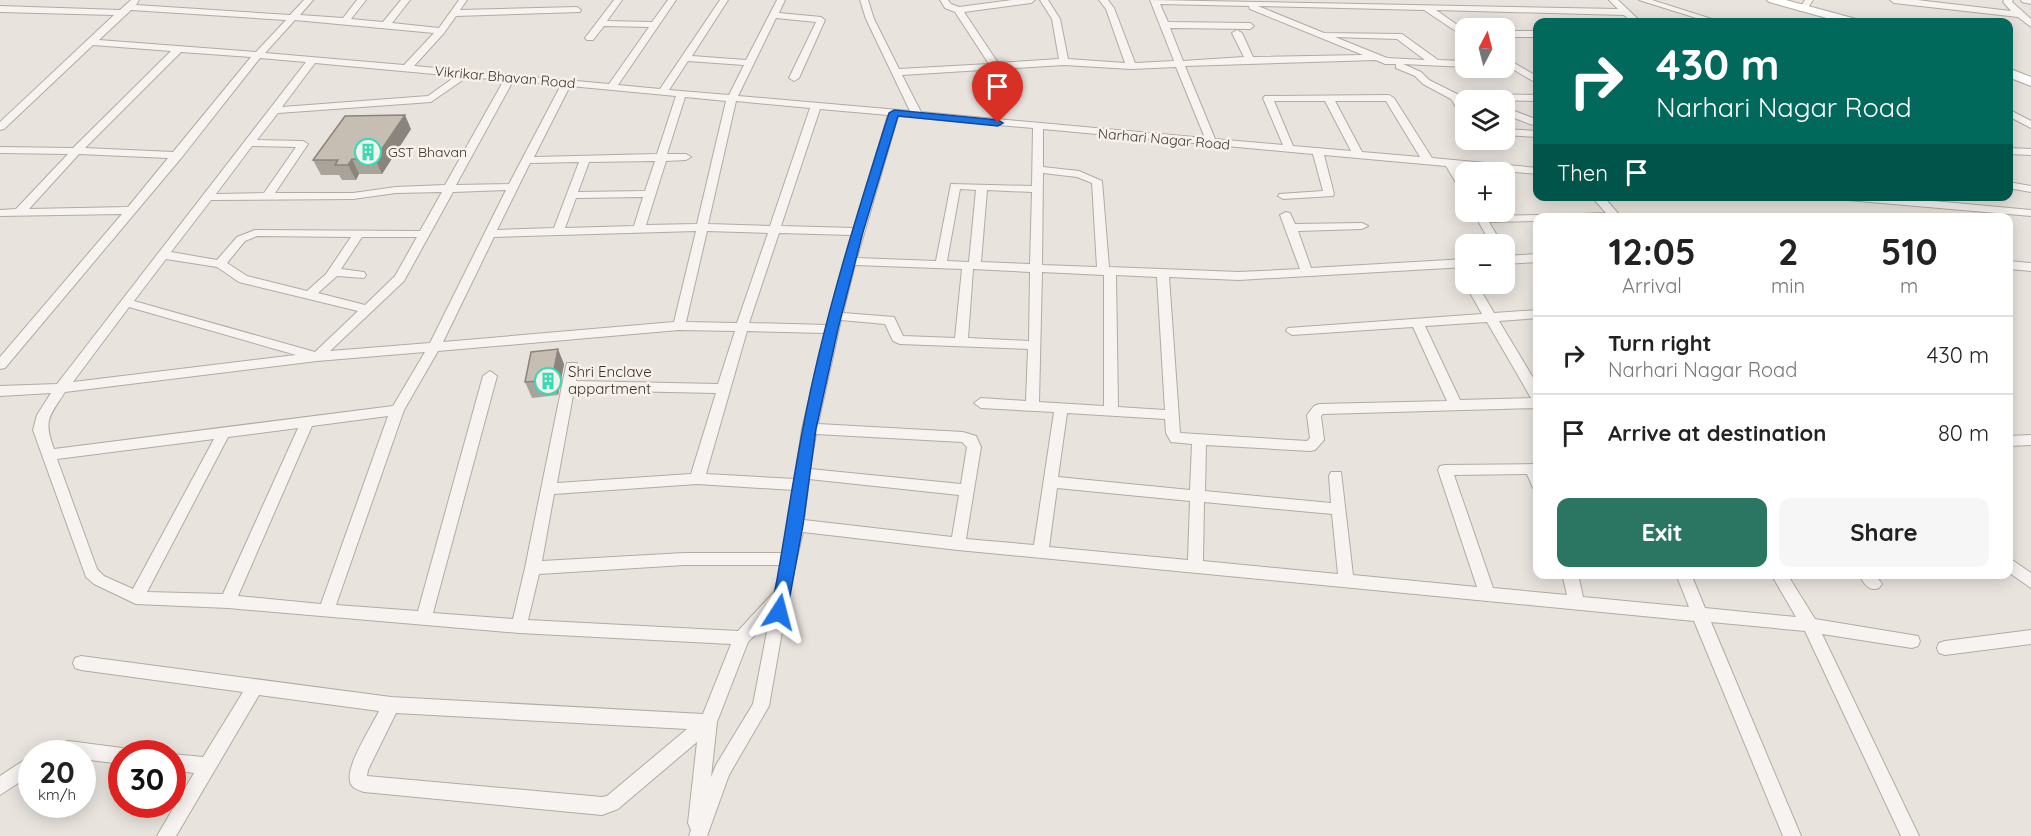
<!DOCTYPE html>
<html lang="en">
<head>
<meta charset="utf-8">
<style>
	:root { --surface:#fff; --page:#f6f6f6; --text:#222; --muted:#767676; --line:#e0e0e0; --accent:#2a7663 }
	body { margin:0; font-family:Quicksand,sans-serif; background:var(--page); color:var(--text); height:100vh; display:flex; flex-direction:column; font-size:22px; white-space:nowrap }
	* { box-sizing:border-box; margin:0 }
	p { font-size:20px; color:var(--muted) }
	.icon { flex:none; width:33px; height:33px; fill:none; stroke:currentColor; stroke-width:2; stroke-linecap:round; stroke-linejoin:round }
	.map { position:relative; flex:1; overflow:hidden }
	.panel { position:absolute; left:1533px; top:213px; width:480px; height:366px; display:flex; flex-direction:column; background:var(--surface); border-radius:12px; box-shadow:0 3px 15px #0003 }
	.panel>* { flex:none }
	.top-card { position:absolute; left:1533px; top:18px; width:480px; height:183px; border-radius:12px; box-shadow:0 3px 15px #0003; background:#00695c; color:#fff; overflow:hidden }
	.needle { width:39px; rotate:7deg }
	.tools { position:absolute; left:1455px; top:18px; display:grid; gap:12px }
	.tools a { display:grid; place-items:center; width:60px; height:60px; border-radius:12px; background:var(--surface); box-shadow:0 3px 15px #0003; font-size:30px }
	.speed { position:absolute; left:18px; top:740px; display:flex; gap:12px; font-size:30px; font-weight:700; text-align:center }
	.speed>* { display:grid; place-content:center; width:78px; height:78px; border-radius:50%; background:var(--surface); box-shadow:0 3px 15px #0003; line-height:1 }
	.speed small { font-size:15px; font-weight:400 }
	.speed .limit { border:9px solid #d22; background:#fff; color:#111 }
	.pin { position:absolute; display:grid; place-items:center; width:51px; height:51px; color:#fff; margin:-62px -26px; border-radius:50% 50% 50% 0; rotate:-45deg; box-shadow:0 0 6px #0007 }
	.pin .icon { rotate:45deg }
	.me { position:absolute; width:66px; margin:-33px; rotate:9deg; stroke-linejoin:round; filter:drop-shadow(0 0 4px #0008) }
	.turn { display:flex; align-items:center; gap:21px; height:126px; padding:0 24px; font-size:27px }
	.turn .icon { width:78px; height:78px; stroke-width:2.5 }
	.turn b { display:block; font-size:42px; line-height:51px }
	.then { display:flex; align-items:center; height:57px; padding:0 24px; background:#0003; gap:12px; font-size:22px }
	.eta { display:flex; justify-content:space-evenly; align-items:center; height:102px; text-align:center }
	.eta b { font-size:36px; font-weight:800; line-height:42px }
	.primary-button { display:flex; gap:12px; margin-top:auto; padding:12px 24px }
	.primary-button a { flex:1; height:69px; border-radius:12px; background:var(--accent); color:#fff; font-size:24px; font-weight:800; line-height:69px; text-align:center }
	.primary-button a+a { background:var(--page); color:var(--text) }
	ul { padding:0; list-style:none }
	li { display:flex; align-items:center; gap:18px; height:78px; padding:0 24px; border-top:2px solid var(--line) }
	li div { flex:1 }
	li b { display:block; font-size:22px }
	li em { font-style:normal }
	.map>svg:first-child { display:block }
</style>
</head>
<body>
<div class="map">
<svg width="2031" height="836" viewBox="0 0 2031 836">
	<rect width="100%" height="100%" fill="#e8e3dd"/>
	<g fill="none" stroke-linecap="round" stroke-linejoin="round">
		<defs>
			<g id="minor">
				<path d="M 131,0 L 139,0 L 136,5 L 290,15 L 304,0 L 313,0 L 300,15 L 343,18 L 357,0 L 366,0 L 351,19 L 383,22 L 401,0 L 410,0 L 392,23 L 439,28 L 459,0 L 467,0 L 460,10 L 577,7 L 581,10 L 580,12 L 456,16 L 444,33 L 414,66 L 609,84 L 649,27 L 604,26 L 593,40 L 587,40 L 585,38 L 614,0 L 622,0 L 607,21 L 652,22 L 668,0 L 676,0 L 618,85 L 660,89 L 720,0 L 728,0 L 692,56 L 746,60 L 777,0 L 785,0 L 779,13 L 821,17 L 825,20 L 799,78 L 794,81 L 789,78 L 816,22 L 776,18 L 738,96 L 910,111 L 866,19 L 860,0 L 868,0 L 874,19 L 899,69 L 989,64 L 955,12 L 945,8 L 940,0 L 948,0 L 951,4 L 959,7 L 1012,0 L 1035,0 L 1031,3 L 964,12 L 998,63 L 1059,59 L 1052,19 L 1040,0 L 1048,0 L 1060,19 L 1068,59 L 1125,63 L 1106,9 L 1099,0 L 1108,0 L 1114,8 L 1135,63 L 1174,61 L 1150,0 L 1618,9 L 1609,0 L 1618,0 L 1641,22 L 1632,22 L 1624,15 L 1436,10 L 1466,31 L 1466,38 L 1424,10 L 1258,6 L 1324,33 L 1402,34 L 1438,60 L 1466,61 L 1466,67 L 1403,64 L 1421,72 L 1429,80 L 1457,94 L 1538,95 L 1538,101 L 1462,100 L 1466,106 L 1466,118 L 1462,117 L 1451,99 L 1423,84 L 1415,76 L 1396,68 L 1396,64 L 1385,64 L 1376,60 L 1185,66 L 1215,139 L 1283,145 L 1263,98 L 1265,96 L 1389,95 L 1394,98 L 1432,158 L 1538,168 L 1538,174 L 1458,167 L 1466,181 L 1466,194 L 1461,191 L 1446,166 L 1324,155 L 1334,194 L 1333,196 L 1283,199 L 1278,196 L 1279,194 L 1323,191 L 1313,154 L 1043,129 L 1043,167 L 1079,171 L 1102,181 L 1109,267 L 1239,272 L 1300,269 L 1280,215 L 1286,212 L 1290,213 L 1295,224 L 1362,223 L 1368,226 L 1362,229 L 1298,231 L 1311,268 L 1466,259 L 1466,267 L 1239,280 L 1169,277 L 1180,433 L 1307,441 L 1310,438 L 1307,415 L 1314,406 L 1319,404 L 1447,401 L 1413,327 L 1292,335 L 1286,331 L 1288,328 L 1482,314 L 1465,284 L 1466,283 L 1477,284 L 1494,313 L 1538,310 L 1538,318 L 1499,321 L 1538,386 L 1538,408 L 1323,414 L 1321,416 L 1324,440 L 1315,450 L 1310,451 L 1206,445 L 1205,491 L 1331,503 L 1329,476 L 1331,472 L 1341,472 L 1353,575 L 1477,587 L 1438,470 L 1440,466 L 1445,465 L 1538,464 L 1538,489 L 1533,488 L 1527,474 L 1454,475 L 1493,588 L 1567,595 L 1562,574 L 1578,574 L 1583,597 L 1689,607 L 1676,574 L 1691,574 L 1705,608 L 1796,617 L 1771,574 L 1787,574 L 1815,619 L 1918,636 L 1920,641 L 1918,646 L 1912,648 L 1822,634 L 1919,836 L 1901,836 L 1805,631 L 1711,622 L 1801,836 L 1783,836 L 1694,621 L 958,550 L 803,532 L 789,592 L 769,706 L 729,775 L 707,836 L 689,836 L 691,830 L 688,823 L 697,742 L 618,809 L 602,815 L 364,792 C 358,790 351,788 350,781 C 346,765 372,726 379,711 L 259,695 L 176,836 L 157,836 L 194,773 L 172,770 L 172,754 L 203,757 L 243,692 L 81,670 L 75,668 L 73,663 L 75,658 L 81,656 L 391,697 L 703,714 L 731,644 L 519,633 L 228,608 L 136,604 L 94,584 L 86,577 L 33,430 L 37,415 L 51,393 L 0,396 L 0,386 L 57,384 L 306,62 L 260,58 L 182,157 L 5,368 L 0,369 L 0,357 L 122,214 L 0,216 L 0,210 L 16,209 L 68,154 L 0,153 L 0,147 L 73,148 L 171,51 L 93,45 L 4,129 L 0,130 L 0,122 L 114,15 L 0,12 L 0,6 L 120,10 ZM 1160,4 L 1249,6 L 1250,9 L 1363,55 L 1253,57 L 1242,33 L 1237,30 L 1232,33 L 1244,57 L 1183,61 L 1170,28 L 1250,29 L 1254,26 L 1250,23 L 1168,22 ZM 131,10 L 286,20 L 256,52 L 99,40 ZM 295,20 L 434,33 L 404,65 L 265,53 ZM 1335,37 L 1397,39 L 1425,60 L 1387,58 ZM 181,52 L 251,57 L 173,152 L 85,148 ZM 688,61 L 744,65 L 729,95 L 669,90 ZM 315,63 L 456,76 L 428,96 L 282,107 ZM 1064,65 L 1131,69 L 1176,67 L 1205,138 L 921,112 L 902,75 ZM 467,77 L 504,80 L 445,185 L 396,187 L 353,193 L 275,193 L 308,144 L 303,141 L 257,140 L 278,113 L 431,102 ZM 513,81 L 561,85 L 509,184 L 456,185 ZM 570,86 L 676,96 L 657,154 L 534,157 ZM 685,97 L 726,101 L 697,224 L 646,225 L 666,161 L 686,160 L 691,157 L 686,154 L 667,154 ZM 736,101 L 810,108 L 770,226 L 708,224 ZM 1274,101 L 1325,101 L 1351,151 L 1293,146 ZM 1335,101 L 1386,101 L 1420,157 L 1362,152 ZM 820,109 L 888,115 L 854,228 L 781,226 ZM 898,116 L 1033,128 L 1032,186 L 951,184 L 936,261 L 857,258 ZM 252,146 L 296,147 L 264,193 L 216,194 ZM 79,154 L 168,158 L 128,207 L 29,209 ZM 655,161 L 645,191 L 578,192 L 589,162 ZM 579,162 L 554,228 L 497,230 L 530,163 ZM 1043,173 L 1077,177 L 1092,183 L 1097,267 L 1042,265 ZM 960,189 L 976,190 L 969,262 L 947,261 ZM 506,190 L 430,343 L 330,351 L 404,281 L 453,192 ZM 987,190 L 1032,192 L 1030,264 L 981,262 ZM 442,192 L 420,231 L 255,230 L 237,237 L 217,260 L 171,252 L 211,200 L 353,199 L 396,193 ZM 643,197 L 634,226 L 565,228 L 576,198 ZM 696,231 L 674,322 L 443,342 L 494,237 ZM 707,231 L 768,233 L 737,323 L 686,322 ZM 779,233 L 852,235 L 827,325 L 749,323 ZM 257,236 L 351,237 L 326,274 L 307,291 L 247,276 L 227,263 L 245,241 ZM 362,237 L 417,237 L 395,276 L 365,305 L 318,293 L 337,276 L 364,278 L 366,275 L 364,272 L 341,269 ZM 166,259 L 217,267 L 239,282 L 358,311 L 315,352 L 134,301 ZM 855,265 L 962,269 L 955,338 L 903,336 L 894,317 L 843,313 ZM 973,269 L 1030,272 L 1029,341 L 968,338 ZM 1042,272 L 1104,275 L 1104,406 L 1039,402 ZM 1116,275 L 1157,277 L 1165,410 L 1118,407 ZM 129,307 L 296,355 L 73,382 ZM 841,320 L 885,324 L 893,341 L 900,344 L 1028,349 L 1026,401 L 981,398 L 974,403 L 981,408 L 1054,412 L 1034,545 L 966,539 L 981,447 L 976,436 L 963,432 L 818,424 ZM 1487,322 L 1531,398 L 1532,398 L 1460,400 L 1425,326 ZM 679,330 L 735,331 L 718,384 L 576,381 L 578,366 L 577,363 L 567,363 L 566,366 L 525,568 L 513,619 L 433,613 L 497,376 L 490,371 L 483,376 L 418,611 L 336,605 L 404,410 L 438,351 ZM 747,331 L 825,333 L 802,429 L 795,479 L 706,474 ZM 425,352 L 393,406 L 54,449 C 43,420 49,417 65,392 L 317,361 ZM 574,390 L 716,393 L 691,474 L 557,483 ZM 1067,413 L 1165,419 L 1166,433 L 1171,442 L 1192,444 L 1190,490 L 1058,477 ZM 388,416 L 321,604 L 238,596 L 312,426 ZM 298,428 L 223,594 L 147,592 L 228,437 ZM 816,434 L 962,442 L 967,447 L 961,484 L 810,469 ZM 214,439 L 133,589 L 104,576 L 97,569 L 57,459 ZM 809,479 L 959,495 L 952,537 L 804,520 ZM 697,484 L 794,490 L 784,553 L 684,553 L 542,561 L 554,494 ZM 1057,488 L 1190,501 L 1188,560 L 1049,547 ZM 1204,502 L 1332,514 L 1338,574 L 1203,561 ZM 684,565 L 782,565 L 774,592 L 738,631 L 528,620 L 539,574 ZM 769,621 L 753,704 L 716,765 L 711,777 L 717,722 L 748,642 ZM 396,713 L 687,729 L 607,796 L 602,797 L 367,776 L 368,770 Z"/>
				<polygon points="1639,0 1652,0 1721,22 1709,22"/>
				<polygon points="1805,0 1813,0 1806,11 1800,11 1799,9"/>
				<polygon points="1890,0 1917,0 2011,11 2003,2 2004,0 2013,0 2012,2 2031,19 2031,27 2018,17 1894,3"/>
				<polygon points="2021,0 2031,0 2031,4 2022,2"/>
				<rect x="1504" y="31" width="34" height="6"/>
				<polygon points="1504,57 1538,77 1538,84 1504,64"/>
				<polygon points="1504,107 1538,120 1538,127 1504,114"/>
				<polygon points="2008,109 2031,121 2031,128 2008,116"/>
				<polygon points="1504,129 1538,131 1538,137 1504,135"/>
				<polygon points="2008,148 2031,149 2031,155 2008,154"/>
				<polygon points="2008,182 2031,186 2031,192 2008,188"/>
				<polygon points="1591,196 1603,196 1622,218 1552,218 1557,215 1606,213"/>
				<polygon points="1831,196 1879,196 2031,210 2031,216 1836,199"/>
				<polygon points="1473,212 1483,212 1485,216 1538,215 1543,218 1538,218 1538,221 1489,222 1502,244 1491,244"/>
				<polygon points="1538,254 1538,262 1504,264 1504,256"/>
				<polygon points="2008,261 2031,263 2031,271 2008,269"/>
				<polygon points="2031,435 2031,445 2008,446 2008,436"/>
				<polygon points="2008,557 2031,573 2031,588 2008,572"/>
				<path d="M 1859,574 L 1875,574 L 1882,584 L 1879,588 C 1869,592 1863,583 1859,574 Z"/>
				<polygon points="2031,630 2031,644 1945,655 1939,653 1937,648 1939,643 1945,641"/>
				<polygon points="69,741 122,748 129,753 122,753 122,764 82,759 82,753 39,753 42,747"/>
				<polygon points="32,755 32,774 0,795 0,776"/>
			</g>
			<g id="major">
				<polygon points="1767,0 1786,0 1856,19 1858,22 1841,22 1769,2"/>
				<polygon points="2008,68 2031,77 2031,86 2008,77"/>
			</g>
		</defs>
		<use href="#minor" stroke="#b2aba2" stroke-width="2"/>
		<use href="#major" stroke="#b5a89b" stroke-width="2"/>
		<use href="#minor" fill="#f6f3f0" fill-rule="evenodd"/>
		<use href="#major" fill="#fff" fill-rule="evenodd"/>
	</g>
	<g fill="#aaa39a">
		<polygon points="411,129 382,174 359,174 356,180 342,180 339,175 321,175 313,160"/>
		<polygon points="564,364 558,395 532,398 525,382"/>
	</g>
	<g fill="#8b847d">
		<polygon points="405,115 411,129 382,174 375,159"/>
		<polygon points="352,159 359,174 356,180 348,165"/>
		<polygon points="558,349 564,364 558,395 552,380"/>
	</g>
	<g fill="#c6bdb3" stroke="#8b847d" stroke-width="1.5">
		<polygon points="405,115 375,159 352,159 348,165 335,165 338,160 313,160 345,116"/>
		<polygon points="558,349 552,380 525,382 531,352"/>
	</g>
	<path fill="#1a73e8" stroke="#114b97" stroke-width="1.5" d="M 894,110 L 998,120 L 1003,123 L 998,126 L 898,116 L 863,232 L 838,329 L 816,429 L 803,525 L 787,612 L 785,617 L 779,619 L 774,617 L 771,612 C 783,551 791,489 803,428 C 823,321 856,217 889,113 Z"/>
	<defs>
		<symbol id="building-ring" viewBox="-11 -11 22 22"><circle r="9.5" fill="#f6f1ec" stroke="#33dcb3" stroke-width="1.5"/><path d="M-4-6H4V6H1V3H-1V6H-4ZM-2.5-4.3h1.7v1.8h-1.7ZM.8-4.3h1.7v1.8H.8ZM-2.5-1h1.7V.8h-1.7ZM.8-1h1.7V.8H.8Z" fill="#33dcb3"/></symbol>
	</defs>
	<g fill-rule="evenodd">
		<use href="#building-ring" x="353" y="137" width="30" height="30"/>
		<use href="#building-ring" x="533" y="366" width="30" height="30"/>
	</g>
	<g text-anchor="middle" stroke-width="5" stroke-linejoin="round" paint-order="stroke">
		<g font-size="14" fill="#403425" stroke="#f6f1ec">
			<text transform="translate(505 77) rotate(5)" y="5">Vikrikar Bhavan Road</text>
			<text transform="translate(1164 139) rotate(5)" y="5">Narhari Nagar Road</text>
		</g>
		<g font-size="14" fill="#403425" stroke="#f6f1ec" text-anchor="start">
			<text x="388" y="157">GST Bhavan</text>
		</g>
		<g font-size="15" fill="#403425" stroke="#f6f1ec" text-anchor="start">
			<text x="568" y="377">Shri Enclave<tspan x="568" dy="17">appartment</tspan></text>
		</g>
	</g>
</svg>
<div class="tools">
<a><svg class="needle" viewBox="-14 -14 28 28"><path d="M0-13l5 13h-10z" fill="#e53935"/><path d="M0 13l5-13h-10z" fill="#767676"/></svg></a>
<a><svg class="icon" aria-label="layers" viewBox="0 0 24 24"><path d="M12 4l9 5-9 5-9-5zM3 14l9 5 9-5"/></svg></a>
<a>+</a>
<a>−</a>
</div>
<div class="speed"><div>20<small>km/h</small></div><div class="limit">30</div></div>
<div class="pin" style="left:998px;top:123px;background:#d93025"><svg class="icon" aria-label="arrive" viewBox="0 0 24 24"><path d="M6 21V4h12l-3 4 3 4H6"/></svg></div>
<svg class="me" style="left:779px;top:612px" viewBox="-20 -20 40 40"><path d="M0-17L14 15 0 8-14 15z" fill="#1a73e8" stroke="#fff" stroke-width="4"/></svg>
<div class="top-card">
<div class="turn"><svg class="icon" aria-label="right" viewBox="0 0 24 24"><path d="M7 20v-9h11M14 6l5 5-5 5"/></svg><div><b>430 m</b>Narhari Nagar Road</div></div>
<div class="then">Then<svg class="icon" aria-label="arrive" viewBox="0 0 24 24"><path d="M6 21V4h12l-3 4 3 4H6"/></svg></div>
</div>
<section class="panel">
<div class="eta">
<div><b>12:05</b><p>Arrival</p></div>
<div><b>2</b><p>min</p></div>
<div><b>510</b><p>m</p></div>
</div>
<ul>
<li><svg class="icon" aria-label="right" viewBox="0 0 24 24"><path d="M7 20v-9h11M14 6l5 5-5 5"/></svg><div><b>Turn right</b><p>Narhari Nagar Road</p></div><em>430 m</em></li>
<li><svg class="icon" aria-label="arrive" viewBox="0 0 24 24"><path d="M6 21V4h12l-3 4 3 4H6"/></svg><div><b>Arrive at destination</b></div><em>80 m</em></li>
</ul>
<div class="primary-button"><a>Exit</a><a>Share</a></div>
</section>
</div>
</body>
</html>
